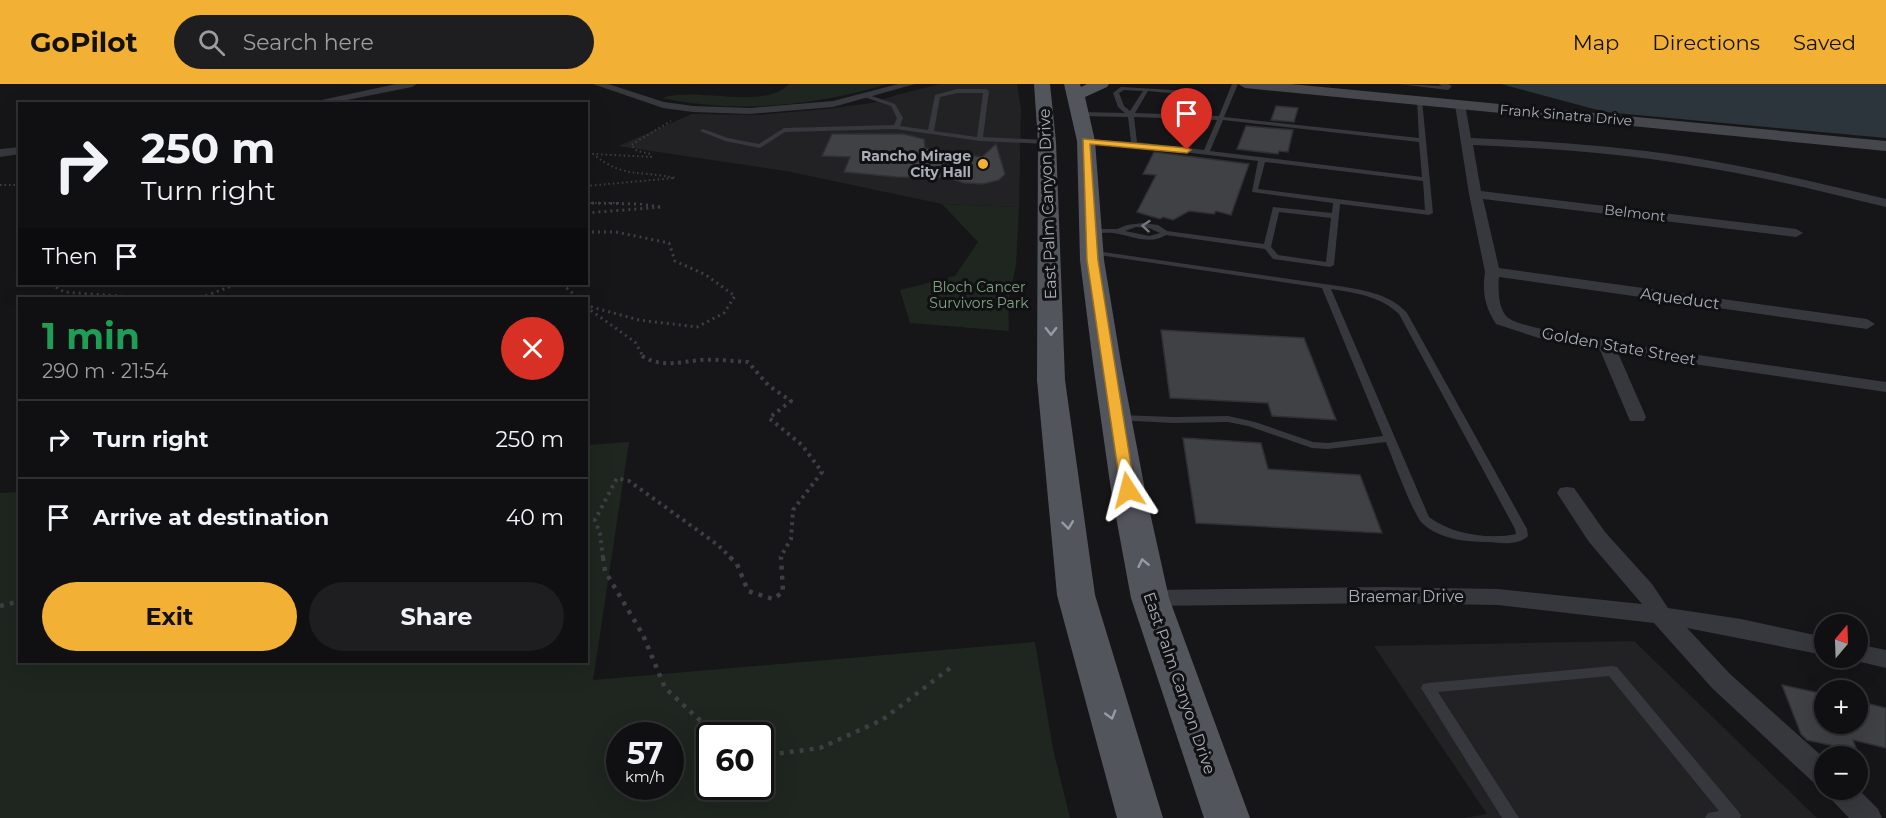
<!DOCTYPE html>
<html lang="en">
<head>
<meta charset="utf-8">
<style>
	:root { --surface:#101012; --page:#1e1e20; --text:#f1f3f6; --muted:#9c9d9f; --line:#303032; --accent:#f2b134 }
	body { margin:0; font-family:Montserrat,sans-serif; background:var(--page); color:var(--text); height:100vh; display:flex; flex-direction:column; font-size:22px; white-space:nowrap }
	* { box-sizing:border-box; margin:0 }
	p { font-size:20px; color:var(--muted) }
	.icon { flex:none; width:33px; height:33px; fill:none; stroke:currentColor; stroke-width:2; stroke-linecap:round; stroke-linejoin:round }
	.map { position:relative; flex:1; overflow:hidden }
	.details { position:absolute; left:18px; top:213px; width:570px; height:366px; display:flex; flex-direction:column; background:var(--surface); border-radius:0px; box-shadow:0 6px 24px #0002,0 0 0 2px var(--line) }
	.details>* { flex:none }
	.guide { position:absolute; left:18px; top:18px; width:570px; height:183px; border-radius:0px; box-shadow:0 6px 24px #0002,0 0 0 2px var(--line); background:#101012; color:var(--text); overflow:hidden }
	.needle { width:39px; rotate:19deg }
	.buttons { position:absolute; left:1814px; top:530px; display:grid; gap:12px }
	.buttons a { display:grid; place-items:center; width:54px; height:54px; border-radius:50%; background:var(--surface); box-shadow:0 6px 24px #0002,0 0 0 2px var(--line); font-size:30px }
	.speed { position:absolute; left:606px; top:638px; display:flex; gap:12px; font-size:30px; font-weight:700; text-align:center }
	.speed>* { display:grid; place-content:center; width:78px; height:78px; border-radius:50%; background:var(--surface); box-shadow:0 6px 24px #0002,0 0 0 2px var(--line); line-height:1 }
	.speed small { font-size:15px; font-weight:400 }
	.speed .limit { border:3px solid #111; border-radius:9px; background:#fff; color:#111 }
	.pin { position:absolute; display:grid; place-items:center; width:51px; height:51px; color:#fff; margin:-62px -26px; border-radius:50% 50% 50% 0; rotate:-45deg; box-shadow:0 0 6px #0007 }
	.pin .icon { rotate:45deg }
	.me { position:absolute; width:66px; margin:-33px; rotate:351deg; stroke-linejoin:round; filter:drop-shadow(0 0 4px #0008) }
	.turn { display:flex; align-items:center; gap:21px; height:126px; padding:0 24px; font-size:27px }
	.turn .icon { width:78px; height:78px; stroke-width:2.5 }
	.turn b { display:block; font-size:42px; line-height:51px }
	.then { display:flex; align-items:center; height:57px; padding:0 24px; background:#0003; gap:12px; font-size:22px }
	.round { display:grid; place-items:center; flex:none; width:63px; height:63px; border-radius:32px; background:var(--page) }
	.head { display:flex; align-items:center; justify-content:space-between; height:102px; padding:0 24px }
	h1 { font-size:36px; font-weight:700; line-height:45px; color:#1e9e55 }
	.button { display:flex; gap:12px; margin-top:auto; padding:12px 24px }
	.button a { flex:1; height:69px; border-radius:36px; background:var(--accent); color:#111; font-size:24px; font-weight:700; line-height:69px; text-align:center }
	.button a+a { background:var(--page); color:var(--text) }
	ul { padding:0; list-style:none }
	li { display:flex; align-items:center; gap:18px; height:78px; padding:0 24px; border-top:2px solid var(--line) }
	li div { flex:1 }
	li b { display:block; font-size:22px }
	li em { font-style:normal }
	header { display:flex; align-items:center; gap:36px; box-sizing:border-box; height:84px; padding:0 30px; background:var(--accent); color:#111 }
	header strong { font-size:28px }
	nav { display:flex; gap:33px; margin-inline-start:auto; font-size:21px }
	.search { width:420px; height:54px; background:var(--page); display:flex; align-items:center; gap:15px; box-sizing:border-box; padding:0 21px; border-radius:33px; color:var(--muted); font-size:22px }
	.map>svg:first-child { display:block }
</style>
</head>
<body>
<header>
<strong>GoPilot</strong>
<div class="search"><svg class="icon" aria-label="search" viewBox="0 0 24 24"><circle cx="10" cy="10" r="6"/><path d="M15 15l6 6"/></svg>Search here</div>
<nav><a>Map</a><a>Directions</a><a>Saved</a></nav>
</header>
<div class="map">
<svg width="1886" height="734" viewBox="0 0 1886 734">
	<rect width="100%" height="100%" fill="#161618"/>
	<g fill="#222225">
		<polygon points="940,0 1017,0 1021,25 1019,123 942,120 786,87 618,62 692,30 757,31 826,25 872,19 896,11"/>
		<polygon points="1634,557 1817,734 1464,734 1487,730 1374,562"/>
	</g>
	<g fill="#1e261f" fill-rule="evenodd">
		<path d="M 789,0 L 887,0 C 815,22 737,30 662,14 C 696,2 764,27 789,0 Z"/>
		<polygon points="942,120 1019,123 1016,181 1008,219 1009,247 910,239 900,206 955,192 978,158"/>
		<path d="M 629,358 L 593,596 L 1035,558 L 1053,665 L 1070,734 L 0,734 L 0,409 L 19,408 L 20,578 L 586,578 L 587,361 ZM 620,651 L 670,651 L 670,702 L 620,702 ZM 710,651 L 760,651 L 760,702 L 710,702 Z"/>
	</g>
	<polygon fill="#2c353c" points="1501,0 1886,0 1886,54 1605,28"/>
	<g fill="#404145" stroke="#303034" stroke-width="1.5">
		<polygon points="1276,22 1298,24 1294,38 1271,36"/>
		<polygon points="1246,42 1293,46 1288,68 1279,67 1278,70 1237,65"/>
		<polygon points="832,50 903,50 924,55 925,64 982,73 996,60 1005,90 999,96 983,100 964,99 948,94 896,93 844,88 850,73 822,72"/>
		<polygon points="1154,68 1249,80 1231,131 1216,127 1214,130 1189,127 1173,136 1163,133 1160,135 1137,128 1156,91 1143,90"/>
		<polygon points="1161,246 1304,254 1336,336 1272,332 1268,319 1170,314"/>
		<polygon points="1183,354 1261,359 1268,385 1360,391 1382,449 1196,439"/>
		<polygon points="1782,601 1824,610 1824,639 1857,639 1857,617 1886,624 1886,664 1853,656 1857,667 1807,656 1801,650"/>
	</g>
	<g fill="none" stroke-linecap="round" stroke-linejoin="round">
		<g stroke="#3d3f44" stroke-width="2" stroke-dasharray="1.5 3" stroke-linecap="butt">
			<polyline points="0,101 20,101"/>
			<path d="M 586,102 L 675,94 C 640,86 624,95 593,70 L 651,73 L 651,70 L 637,67 L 631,61 L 671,37"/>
			<polyline points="586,119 623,119"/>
		</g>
		<g stroke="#3d3f44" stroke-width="3" stroke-dasharray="2 4" stroke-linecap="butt">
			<polyline points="586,119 639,120 662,123 586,129"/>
			<polyline points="586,148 616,148 669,159 675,177 706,191 735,212 724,229 697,243 639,236 588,222"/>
			<polyline points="51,200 64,208 146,214"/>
			<polyline points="562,200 578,214"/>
			<polyline points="200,214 237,200"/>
			<polyline points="586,223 635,258 644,274"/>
		</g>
		<g stroke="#3d3f44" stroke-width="4" stroke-dasharray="3 4.5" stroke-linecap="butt">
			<path d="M 642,272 C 661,284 679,278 701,276 C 716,275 733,277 748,278 L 768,301 L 791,317 L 769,334 L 802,361 L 822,388 L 793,426 L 791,455 L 780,474"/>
			<polyline points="586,433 595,436"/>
			<polyline points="603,474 600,450 595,436 617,394 629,397 718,461 731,474"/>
		</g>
		<g stroke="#3d3f44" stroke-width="4.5" stroke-dasharray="4 6" stroke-linecap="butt">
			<polyline points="603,473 605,487 643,551 665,604 716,651"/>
			<polyline points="730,473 737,480 748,507 773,515 783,508 781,473"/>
			<polyline points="0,522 20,517"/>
			<polyline points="760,672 820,664 882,636 953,582"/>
		</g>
		<g fill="#37383d" fill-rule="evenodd">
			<path d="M 1232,0 L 1238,0 L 1224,33 L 1419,54 L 1417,17 L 1422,16 L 1433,129 L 1429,131 L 1340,120 L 1334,181 L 1330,183 L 1273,175 L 1265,165 L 1166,151 C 1149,162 1131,151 1113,149 C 1104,148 1096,150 1087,149 L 1086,147 L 1090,145 L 1117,145 L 1127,141 L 1143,139 L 1158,141 L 1167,147 L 1264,160 L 1273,123 L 1332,129 L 1333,119 L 1252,108 L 1258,77 L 1134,62 L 1086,59 L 1083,57 L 1086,55 L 1131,58 L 1128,33 L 1080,32 L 1077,30 L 1080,28 L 1125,29 L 1118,23 L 1113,9 L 1121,3 L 1191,7 L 1200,12 L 1197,14 L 1190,11 L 1148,7 L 1135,29 L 1219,32 ZM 1124,6 L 1143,7 L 1130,27 L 1124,22 L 1119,9 ZM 1134,33 L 1217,36 L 1204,66 L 1137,58 ZM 1223,36 L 1419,58 L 1422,93 L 1210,67 ZM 1265,78 L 1423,97 L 1425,126 L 1258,105 ZM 1279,128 L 1331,134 L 1326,178 L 1278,171 L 1271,163 ZM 1136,143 L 1149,144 L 1160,149 L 1149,152 L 1125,147 Z"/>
			<polygon points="1399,0 1442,2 1438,0 1448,0 1452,2 1448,6"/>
			<path d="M 957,5 L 986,5 L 989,7 L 983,53 L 1047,56 L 1050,58 L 1047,60 L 980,57 L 896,45 L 785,48 L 760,64 L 725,57 L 700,47 L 703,45 L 728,54 L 759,60 L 784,44 L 894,41 L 897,34 L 891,22 L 864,13 L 864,11 L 866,10 L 895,20 L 903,34 L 900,42 L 928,46 L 935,11 ZM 957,9 L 983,9 L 977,53 L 934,47 L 940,13 Z"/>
			<path d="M 1089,166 L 1345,203 C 1368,207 1391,211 1407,229 L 1527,445 L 1528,452 C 1518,462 1501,459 1488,458 C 1465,458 1439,455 1422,439 C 1413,430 1392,373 1386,358 L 1328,365 L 1312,364 L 1248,342 L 1228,338 L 1173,339 L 1115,336 L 1114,334 L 1119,331 L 1173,333 L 1228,332 L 1255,338 L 1313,358 L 1328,359 L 1383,352 L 1322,204 L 1092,170 L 1088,168 ZM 1331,205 C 1356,209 1380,212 1399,230 L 1515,445 L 1516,450 C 1489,456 1451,450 1429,433 Z"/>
			<polygon points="1612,582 1617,583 1738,727 1741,732 1740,734 1705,734 1708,729 1719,727 1609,592 1438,608 1519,734 1502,734 1421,604 1423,600 1428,599"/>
		</g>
		<g fill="#37383d" fill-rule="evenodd">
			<polygon points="396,0 417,0 412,3 327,20 303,20"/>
			<polygon points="593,0 608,0 664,18 693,22 750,24 833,17 898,0 915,0 833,23 750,30 693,28 663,24"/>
			<path d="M 1460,18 L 1465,21 L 1471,54 C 1544,57 1617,62 1689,73 C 1756,84 1821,99 1886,115 L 1886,123 C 1821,107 1756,91 1690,81 C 1618,69 1545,64 1473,61 L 1481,107 L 1796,145 L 1803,149 L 1796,153 L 1483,115 L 1499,184 L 1867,235 L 1875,240 L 1867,245 L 1499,193 C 1498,205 1498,224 1507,233 C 1517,242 1567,250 1582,253 C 1683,270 1785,283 1886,298 L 1886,308 L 1618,269 L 1646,333 L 1644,337 L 1630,337 L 1600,266 L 1545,256 L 1496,240 C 1485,223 1482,209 1485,188 L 1469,110 L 1455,21 Z"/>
			<polygon points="20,63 20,70 0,73 0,65"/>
			<polygon points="1567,403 1574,404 1605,448 1652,500 1668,524 1741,535 1824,553 1824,571 1687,544 1730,590 1824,674 1824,703 1814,699 1712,604 1654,539 1498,521 1383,519 1150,522 1142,520 1138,514 1142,508 1150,506 1383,503 1498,505 1642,520 1589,458 1557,409 1560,404"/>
			<polygon points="1857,560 1886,566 1886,584 1848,575 1847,573 1857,573"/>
			<polygon points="1857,704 1878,725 1882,734 1849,734 1829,713 1825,705"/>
		</g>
		<polygon fill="#45474d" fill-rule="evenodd" points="1238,0 1291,0 1886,57 1886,67 1245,4"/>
		<g fill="#53555c" fill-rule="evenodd">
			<polygon points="1034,0 1050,0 1056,58 1065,296 1095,511 1163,734 1117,734 1057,511 1037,296 1038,58"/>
			<polygon points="1064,0 1080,0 1081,3 1087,0 1109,0 1107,3 1085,13 1095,57 1104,176 1121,279 1145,406 1169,514 1250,734 1204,734 1131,514 1111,406 1093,279 1080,176 1077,57"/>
		</g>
	</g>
	<defs><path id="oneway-chevron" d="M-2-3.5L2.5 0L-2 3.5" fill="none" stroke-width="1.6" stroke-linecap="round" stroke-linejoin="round" transform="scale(1.5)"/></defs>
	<use stroke="#757881" href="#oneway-chevron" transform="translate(1146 142) rotate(-175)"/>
	<g stroke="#979ba6">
		<use href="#oneway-chevron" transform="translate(1051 247) rotate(89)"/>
		<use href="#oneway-chevron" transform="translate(1068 441) rotate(83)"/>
		<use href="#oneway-chevron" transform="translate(1143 479) rotate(-102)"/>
		<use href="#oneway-chevron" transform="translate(1111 631) rotate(74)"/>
	</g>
	<polygon fill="#f2b134" stroke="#9d7322" stroke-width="1.5" points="1083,55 1187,64 1191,66 1187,69 1090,60 1098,176 1135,406 1128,411 1121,406 1087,176"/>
	<circle fill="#f2b134" stroke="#111113" stroke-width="2" cx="983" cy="80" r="6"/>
	<g text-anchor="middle" stroke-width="6" stroke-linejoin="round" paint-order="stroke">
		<g font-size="14" fill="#a8adb8" stroke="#111113">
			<text transform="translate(1566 31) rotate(5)" y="5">Frank Sinatra Drive</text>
			<text transform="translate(1635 129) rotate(7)" y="5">Belmont</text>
		</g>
		<g font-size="14" font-weight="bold" fill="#a8adb8" stroke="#111113" text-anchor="end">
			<text x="971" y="77">Rancho Mirage<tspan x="971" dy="16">City Hall</tspan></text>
		</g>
		<g font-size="14" fill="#7fa381" stroke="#111113">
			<text x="979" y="208">Bloch Cancer<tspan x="979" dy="16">Survivors Park</tspan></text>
		</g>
		<g font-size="16" fill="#a8adb8" stroke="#111113">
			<text transform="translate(1047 120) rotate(-92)" y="6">East Palm Canyon Drive</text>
			<text transform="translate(1680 214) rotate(8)" y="6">Aqueduct</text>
			<text transform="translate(1619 262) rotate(10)" y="6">Golden State Street</text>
			<text x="1406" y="518">Braemar Drive</text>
			<text transform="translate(1180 599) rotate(71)" y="6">East Palm Canyon Drive</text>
		</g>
	</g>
</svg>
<div class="buttons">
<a><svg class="needle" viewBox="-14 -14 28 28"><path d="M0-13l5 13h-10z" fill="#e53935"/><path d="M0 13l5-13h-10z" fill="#9c9d9f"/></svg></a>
<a>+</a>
<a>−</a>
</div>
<div class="speed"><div>57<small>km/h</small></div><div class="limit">60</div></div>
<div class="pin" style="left:1187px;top:66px;background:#d93025"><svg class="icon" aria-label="arrive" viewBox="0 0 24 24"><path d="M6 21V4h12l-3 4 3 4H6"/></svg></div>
<svg class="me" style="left:1128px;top:406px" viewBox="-20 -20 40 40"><path d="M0-17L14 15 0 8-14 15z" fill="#f2b134" stroke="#fff" stroke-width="4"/></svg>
<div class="guide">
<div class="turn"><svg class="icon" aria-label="right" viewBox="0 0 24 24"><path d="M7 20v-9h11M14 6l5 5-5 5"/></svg><div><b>250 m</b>Turn right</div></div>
<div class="then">Then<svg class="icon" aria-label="arrive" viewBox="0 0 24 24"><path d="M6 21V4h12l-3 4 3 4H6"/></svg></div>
</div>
<section class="details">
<div class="head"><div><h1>1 min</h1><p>290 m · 21:54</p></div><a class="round" style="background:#d93025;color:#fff"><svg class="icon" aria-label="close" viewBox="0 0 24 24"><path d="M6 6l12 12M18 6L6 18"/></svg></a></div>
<ul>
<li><svg class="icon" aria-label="right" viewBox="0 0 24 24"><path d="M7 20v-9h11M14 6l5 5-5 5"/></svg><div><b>Turn right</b></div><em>250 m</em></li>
<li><svg class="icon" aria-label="arrive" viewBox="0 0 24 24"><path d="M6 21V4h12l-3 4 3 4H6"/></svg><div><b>Arrive at destination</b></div><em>40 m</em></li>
</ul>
<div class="button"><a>Exit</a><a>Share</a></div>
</section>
</div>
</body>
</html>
